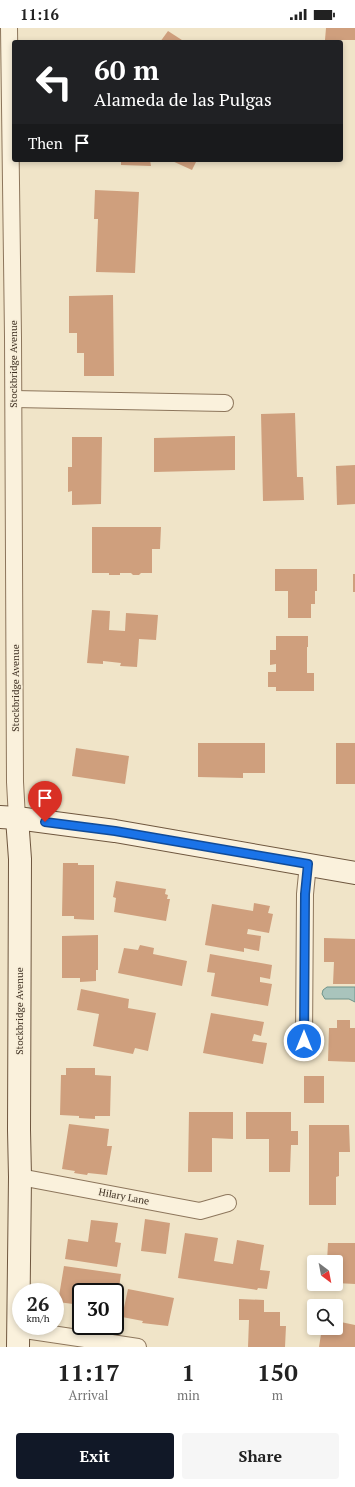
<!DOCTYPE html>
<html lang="en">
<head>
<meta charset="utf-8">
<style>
	:root { --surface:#fff; --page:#f6f6f6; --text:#222; --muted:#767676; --accent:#111827 }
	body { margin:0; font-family:"PT Serif",serif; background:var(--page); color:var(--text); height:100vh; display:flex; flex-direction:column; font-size:15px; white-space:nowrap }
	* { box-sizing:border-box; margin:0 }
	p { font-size:13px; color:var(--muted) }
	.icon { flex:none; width:22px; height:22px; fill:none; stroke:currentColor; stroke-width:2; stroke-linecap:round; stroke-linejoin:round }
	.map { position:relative; height:1319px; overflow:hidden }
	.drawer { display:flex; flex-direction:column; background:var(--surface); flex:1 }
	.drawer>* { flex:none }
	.top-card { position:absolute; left:12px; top:12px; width:331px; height:122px; border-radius:4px; box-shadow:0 2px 6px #0003; background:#202124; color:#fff; overflow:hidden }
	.needle { width:26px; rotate:148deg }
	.controls { position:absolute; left:307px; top:1227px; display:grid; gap:8px }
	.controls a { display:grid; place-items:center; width:36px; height:36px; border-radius:4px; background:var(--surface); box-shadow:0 2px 6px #0003; font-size:20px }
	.speed { position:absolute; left:12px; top:1255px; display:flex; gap:8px; font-size:20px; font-weight:700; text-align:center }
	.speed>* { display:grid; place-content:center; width:52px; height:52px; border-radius:50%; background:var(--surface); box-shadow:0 2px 6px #0003; line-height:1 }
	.speed small { font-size:10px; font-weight:400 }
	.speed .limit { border:2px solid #111; border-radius:6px; background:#fff; color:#111 }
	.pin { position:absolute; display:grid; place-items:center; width:34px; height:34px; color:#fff; margin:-41px -17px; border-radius:50% 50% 50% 0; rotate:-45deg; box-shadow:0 0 4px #0007 }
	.pin .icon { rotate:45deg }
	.me { position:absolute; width:44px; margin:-22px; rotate:0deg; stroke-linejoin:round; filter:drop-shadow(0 0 3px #0008) }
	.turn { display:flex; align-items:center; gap:14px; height:84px; padding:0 16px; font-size:18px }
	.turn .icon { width:52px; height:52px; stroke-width:2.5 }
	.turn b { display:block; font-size:28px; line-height:34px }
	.then { display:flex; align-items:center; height:38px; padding:0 16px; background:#0003; gap:8px; font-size:15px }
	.eta { display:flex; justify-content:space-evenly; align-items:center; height:68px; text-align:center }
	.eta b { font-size:24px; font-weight:600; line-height:28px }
	.button { display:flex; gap:8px; margin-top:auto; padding:8px 16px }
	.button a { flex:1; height:46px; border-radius:4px; background:var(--accent); color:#fff; font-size:16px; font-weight:600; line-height:46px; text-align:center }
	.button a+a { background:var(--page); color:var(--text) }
	.status { display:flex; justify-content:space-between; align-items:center; height:28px; padding:0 20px; background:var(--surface); direction:ltr }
	.status svg { height:11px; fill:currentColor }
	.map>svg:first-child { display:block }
</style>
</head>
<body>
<div class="status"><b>11:16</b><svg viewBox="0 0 49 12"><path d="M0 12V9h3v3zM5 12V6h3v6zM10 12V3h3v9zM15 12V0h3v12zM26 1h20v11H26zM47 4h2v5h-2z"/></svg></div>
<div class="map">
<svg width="355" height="1319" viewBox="0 0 355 1319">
	<rect width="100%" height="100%" fill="#f0e4c8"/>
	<polygon fill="#a9c4bc" stroke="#6f938a" points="327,959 355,959 355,974 349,971 325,971 322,966 323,962"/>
	<g fill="#cf9f7d">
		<polygon points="326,0 355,0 355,12 325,12"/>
		<polygon points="168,3 185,14 160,14"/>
		<polygon points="121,132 150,132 151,138 121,137"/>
		<polygon points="170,132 197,132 192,142"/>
		<polygon points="95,162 139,164 135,245 96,244 98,191 94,191"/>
		<polygon points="113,267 114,348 84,348 84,325 77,325 77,305 69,305 69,268"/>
		<polygon points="295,385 297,449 303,449 304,472 263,473 261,386"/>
		<polygon points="235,408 235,442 154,444 154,410"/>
		<polygon points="72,409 102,409 101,476 72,477 72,463 68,464 68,439 72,439"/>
		<polygon points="355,437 355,476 337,477 336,438"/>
		<polygon points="92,499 161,499 160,521 152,521 152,545 141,545 139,547 133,547 131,545 120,545 120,547 109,547 109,545 92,545"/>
		<polygon points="275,541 317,541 317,563 315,563 315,576 311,576 311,590 288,590 288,563 275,563"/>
		<rect x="353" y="546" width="2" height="18"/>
		<polygon points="92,582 110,583 109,602 125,603 126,585 158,587 156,612 139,611 137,639 120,638 121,635 103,633 103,636 87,635"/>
		<polygon points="276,608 308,608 308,619 307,619 307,645 314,645 314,663 276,663 276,659 268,659 268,644 276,644 276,636 270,637 270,622 276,622"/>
		<polygon points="198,715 265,715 265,745 243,745 243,750 198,749"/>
		<rect x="336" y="715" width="19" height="41"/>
		<polygon points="76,720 129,728 125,756 72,748"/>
		<polygon points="63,835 78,835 78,837 94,837 94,892 74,891 74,888 62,888"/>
		<polygon points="116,853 166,861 165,866 168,867 167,871 170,871 166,893 114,884 116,870 113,869"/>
		<polygon points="254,875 270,878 268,885 273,886 269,905 248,901 247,906 261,908 259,923 244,920 244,924 205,917 212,876 253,883"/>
		<polygon points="98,907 98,942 96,942 96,953 80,954 80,950 62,950 62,908"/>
		<polygon points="324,910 355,911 355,956 333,956 334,934 324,934"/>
		<polygon points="140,917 154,920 153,926 187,933 182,958 118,945 124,920 138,922"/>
		<polygon points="210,926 272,937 270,951 260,949 260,954 272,956 268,978 211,968 215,945 207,944"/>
		<polygon points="81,961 129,971 128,980 156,985 148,1023 135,1020 133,1026 93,1018 99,986 77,982"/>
		<polygon points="211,985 264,994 261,1008 254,1006 252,1013 267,1015 263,1036 203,1025"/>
		<polygon points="337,992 350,992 350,1000 355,1000 355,1034 328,1033 329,1000 337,1000"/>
		<polygon points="66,1040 95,1040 95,1047 111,1048 110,1088 95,1088 95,1091 79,1090 79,1088 60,1087 61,1047 66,1047"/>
		<rect x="304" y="1048" width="20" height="27"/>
		<polygon points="189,1084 233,1084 233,1111 212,1110 212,1144 188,1144"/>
		<polygon points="246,1084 291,1084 291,1103 298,1103 298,1117 291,1117 290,1144 269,1144 269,1111 246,1111"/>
		<polygon points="69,1096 109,1101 107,1118 112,1118 107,1147 88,1145 87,1147 74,1145 75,1143 62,1141"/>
		<polygon points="309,1097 349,1097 350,1124 339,1124 339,1148 336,1149 336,1177 309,1177"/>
		<polygon points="145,1191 170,1195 166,1226 141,1223"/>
		<polygon points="91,1192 118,1195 115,1214 121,1215 117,1239 65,1231 68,1211 88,1214"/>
		<polygon points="185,1205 218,1210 214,1233 233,1236 237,1212 264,1217 260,1242 270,1243 267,1261 258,1260 257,1262 178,1250"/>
		<polygon points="328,1215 355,1215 355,1256 336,1255 336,1234 327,1234"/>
		<polygon points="64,1238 121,1246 116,1280 115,1264 81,1264 81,1287 72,1285 73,1276 58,1274"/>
		<polygon points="128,1261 174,1270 168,1298 142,1295 143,1293 122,1289"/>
		<polygon points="239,1271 264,1272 264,1284 280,1284 280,1298 286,1298 285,1319 248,1319 249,1292 239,1292"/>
		<polygon points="336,1293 355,1297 355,1319 319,1319 322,1300 336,1300"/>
	</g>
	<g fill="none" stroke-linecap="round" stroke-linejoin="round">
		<defs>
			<g id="street">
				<polyline points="9,0 13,309 15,754 17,790"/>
				<polyline points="14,371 225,375"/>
				<polyline points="304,1013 305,866 308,836"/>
				<polyline points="20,1149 200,1183 228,1175"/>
				<polyline points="18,1301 138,1319"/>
			</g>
			<g id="secondary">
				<polyline points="0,789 17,790 115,803 355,845"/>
				<polyline points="17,790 20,831 19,1102 20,1149 18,1319"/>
			</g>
		</defs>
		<use href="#street" stroke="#8d765c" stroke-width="18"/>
		<use href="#secondary" stroke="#6f573f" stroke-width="24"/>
		<use href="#street" stroke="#faf1dc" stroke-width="16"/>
		<use href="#secondary" stroke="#faf1dc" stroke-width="22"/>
	</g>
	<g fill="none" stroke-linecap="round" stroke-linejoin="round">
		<defs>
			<polyline id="route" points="45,794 115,803 308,836 305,866 304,1013"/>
		</defs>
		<use href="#route" stroke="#114b97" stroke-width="10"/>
		<use href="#route" stroke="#1a73e8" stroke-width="7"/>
	</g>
	<g text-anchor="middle" stroke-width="3" stroke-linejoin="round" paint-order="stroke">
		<g font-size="10" fill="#3d2e20" stroke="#f7eed8">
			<text transform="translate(13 336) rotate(-90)" y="4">Stockbridge Avenue</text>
			<text transform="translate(15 660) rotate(-90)" y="4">Stockbridge Avenue</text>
			<text transform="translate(19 983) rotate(-90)" y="4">Stockbridge Avenue</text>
			<text transform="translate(124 1168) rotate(11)" y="4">Hilary Lane</text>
		</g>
	</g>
</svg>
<div class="controls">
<a><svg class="needle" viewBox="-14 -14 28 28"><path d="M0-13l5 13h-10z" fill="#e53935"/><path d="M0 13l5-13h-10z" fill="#767676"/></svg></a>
<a><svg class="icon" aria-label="search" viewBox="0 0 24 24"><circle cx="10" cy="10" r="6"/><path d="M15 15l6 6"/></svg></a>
</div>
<div class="speed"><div>26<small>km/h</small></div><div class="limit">30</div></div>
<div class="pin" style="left:45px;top:794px;background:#d93025"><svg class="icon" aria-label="arrive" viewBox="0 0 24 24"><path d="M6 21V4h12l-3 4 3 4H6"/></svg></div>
<svg class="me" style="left:304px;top:1013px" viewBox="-20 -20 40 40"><circle r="17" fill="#1a73e8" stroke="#fff" stroke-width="3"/><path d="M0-11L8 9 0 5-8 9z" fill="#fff"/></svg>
<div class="top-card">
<div class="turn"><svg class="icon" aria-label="left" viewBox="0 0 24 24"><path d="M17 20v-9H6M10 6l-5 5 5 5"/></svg><div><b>60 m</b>Alameda de las Pulgas</div></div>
<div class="then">Then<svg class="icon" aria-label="arrive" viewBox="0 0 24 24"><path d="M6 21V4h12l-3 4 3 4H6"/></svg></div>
</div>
</div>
<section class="drawer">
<div class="eta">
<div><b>11:17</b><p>Arrival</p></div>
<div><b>1</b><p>min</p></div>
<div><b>150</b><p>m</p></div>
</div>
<div class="button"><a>Exit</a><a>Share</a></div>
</section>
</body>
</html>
